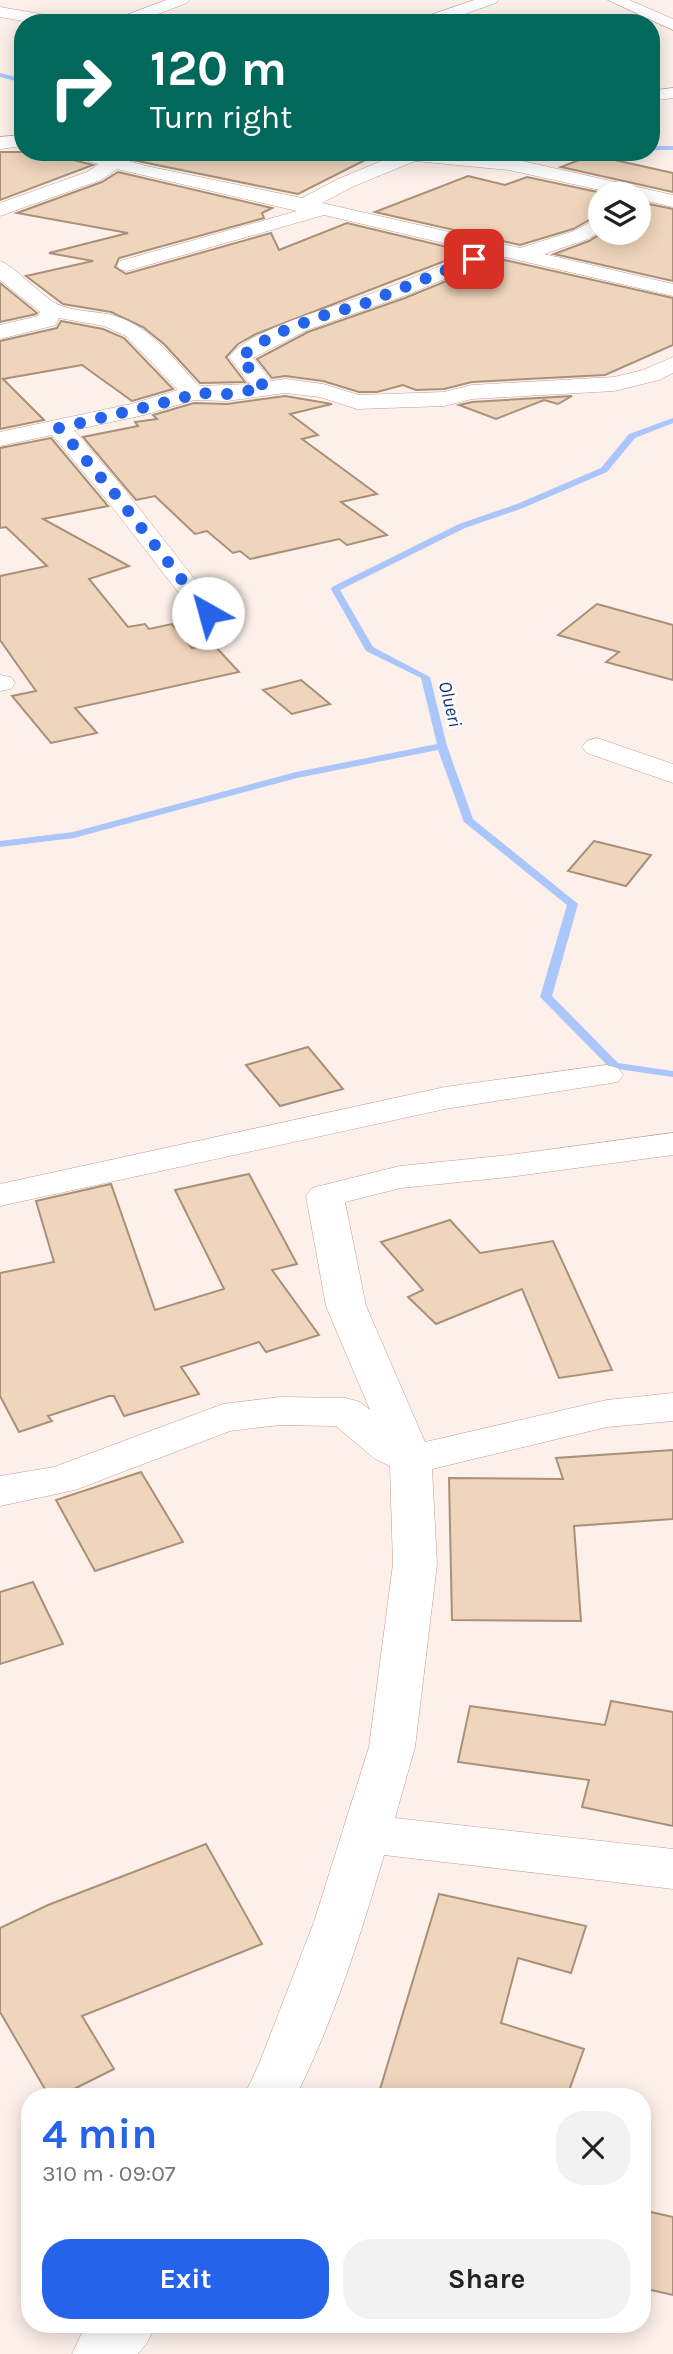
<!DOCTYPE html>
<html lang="en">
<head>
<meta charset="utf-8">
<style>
	:root { --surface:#fff; --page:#f2f2f2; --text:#222; --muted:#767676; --accent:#2563eb }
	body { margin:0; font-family:Karla,sans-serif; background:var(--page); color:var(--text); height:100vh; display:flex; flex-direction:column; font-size:26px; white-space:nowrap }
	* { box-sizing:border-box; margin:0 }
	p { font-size:23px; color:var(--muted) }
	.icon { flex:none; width:38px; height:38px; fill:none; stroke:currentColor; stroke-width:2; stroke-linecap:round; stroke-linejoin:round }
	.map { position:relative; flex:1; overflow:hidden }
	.side { position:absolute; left:21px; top:2088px; width:630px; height:245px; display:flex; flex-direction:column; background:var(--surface); border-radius:28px; box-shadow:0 4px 18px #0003 }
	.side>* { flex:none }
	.banner { position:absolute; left:14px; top:14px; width:646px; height:147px; border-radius:28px; box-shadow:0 4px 18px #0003; background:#00695c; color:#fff; overflow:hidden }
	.tools { position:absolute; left:588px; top:182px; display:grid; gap:14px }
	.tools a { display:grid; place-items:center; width:63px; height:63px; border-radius:50%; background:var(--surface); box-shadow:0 4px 18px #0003; font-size:35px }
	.pin { position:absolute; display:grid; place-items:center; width:60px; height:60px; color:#fff; margin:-30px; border-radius:14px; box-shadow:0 4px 10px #0006 }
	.me { position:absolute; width:77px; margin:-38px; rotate:322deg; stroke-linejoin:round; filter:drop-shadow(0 0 5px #0008) }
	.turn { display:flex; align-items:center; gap:24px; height:147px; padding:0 21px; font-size:32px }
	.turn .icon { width:91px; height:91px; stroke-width:2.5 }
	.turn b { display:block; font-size:49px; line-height:60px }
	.round { display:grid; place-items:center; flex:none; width:74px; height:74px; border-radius:28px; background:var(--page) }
	.summary { display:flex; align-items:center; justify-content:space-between; height:119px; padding:0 21px }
	h1 { font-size:42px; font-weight:700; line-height:52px; color:var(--accent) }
	.button { display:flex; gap:14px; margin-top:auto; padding:14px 21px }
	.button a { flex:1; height:80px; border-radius:28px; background:var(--accent); color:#fff; font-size:28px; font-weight:700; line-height:80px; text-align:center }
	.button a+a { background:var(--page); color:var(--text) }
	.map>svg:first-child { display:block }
</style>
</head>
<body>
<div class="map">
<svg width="673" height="2354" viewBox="0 0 673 2354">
	<rect width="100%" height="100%" fill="#fdefe9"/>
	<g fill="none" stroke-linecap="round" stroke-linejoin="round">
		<g fill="#aac6fb" fill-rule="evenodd">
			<polygon points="0,73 23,79 23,83 0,77"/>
			<rect x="651" y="146" width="22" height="4"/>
			<polygon points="673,418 673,423 635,438 607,472 523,508 465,528 340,590 373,647 430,677 447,746 473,819 578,904 552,996 618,1063 673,1071 673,1077 610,1068 542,999 540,997 567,905 464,822 438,750 297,778 74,838 0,847 0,841 73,832 296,772 437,744 421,678 366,651 331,589 332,587 459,524 517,504 601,468 629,434"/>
		</g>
	</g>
	<g fill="#efd5bc" stroke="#a99079" stroke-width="2">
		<polygon points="0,152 66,152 69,159 93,165 0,200"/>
		<polygon points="134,152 381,152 298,194 147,163 133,160"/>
		<polygon points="592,155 673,173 673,192 561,167"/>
		<polygon points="118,172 272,208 262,213 264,218 119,258 115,267 126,274 271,233 279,250 347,223 468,252 256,334 238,344 226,357 245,382 200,383 164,344 143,327 111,312 63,304 26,276 93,261 49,253 128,233 17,213 102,182"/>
		<polygon points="468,176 505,185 527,177 607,194 600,194 600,214 573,229 520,245 375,212"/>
		<polygon points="639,202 673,209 673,281 554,254 589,241 602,233 639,233"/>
		<polygon points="500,259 673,298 673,345 605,375 472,382 444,389 416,390 403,385 377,392 359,392 323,381 285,376 272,378 257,359 308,332 405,298"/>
		<polygon points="0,283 37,313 36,314 0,322"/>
		<polygon points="61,321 103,329 124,338 173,389 132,401 82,365 3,379 44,420 0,429 0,341 57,328"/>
		<polygon points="285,396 332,404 290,414 318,435 302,439 377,494 341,502 387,535 347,545 339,539 250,559 240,551 233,553 207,531 195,534 155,496 136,500 83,437 138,426 135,422 157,419 153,415 194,403 227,404"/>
		<polygon points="572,396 558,404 544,400 496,419 459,405 472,402"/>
		<polygon points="51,438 108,506 43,519 129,566 89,579 128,627 145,624 149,629 172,624 192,648 214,645 239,672 75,708 97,733 51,743 12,696 36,691 0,640 0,576 47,566 6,527 0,528 0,448"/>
		<polygon points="597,604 673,625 673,680 606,662 619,652 558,635"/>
		<polygon points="301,680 330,704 292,714 263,690"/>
		<polygon points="594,841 651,855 626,886 568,871"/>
		<polygon points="308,1047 343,1089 280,1106 246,1065"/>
		<polygon points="249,1174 297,1264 272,1270 319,1335 266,1352 259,1342 181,1367 199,1394 124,1416 114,1396 109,1396 48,1416 52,1421 19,1432 0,1396 0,1273 54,1262 36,1201 111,1184 155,1310 224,1289 175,1190"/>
		<polygon points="450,1220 480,1253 553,1241 612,1370 559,1378 522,1289 436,1324 408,1297 423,1290 381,1242"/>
		<polygon points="673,1450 673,1519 574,1526 581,1621 452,1620 449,1478 563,1479 556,1458"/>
		<polygon points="141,1472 183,1542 95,1571 56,1500"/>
		<polygon points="33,1582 63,1644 0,1664 0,1592"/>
		<polygon points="611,1701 673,1712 673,1826 582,1807 589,1780 458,1762 470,1706 605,1725"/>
		<polygon points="206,1844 262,1944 82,2016 114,2069 60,2096 49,2096 0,2012 0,1928 48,1905"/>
		<polygon points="439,1894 586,1926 571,1973 518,1958 501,2023 584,2049 567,2096 378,2096"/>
		<polygon points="642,2210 673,2217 673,2295 642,2288"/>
	</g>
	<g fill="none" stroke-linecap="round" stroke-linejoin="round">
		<defs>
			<g id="minor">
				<polygon points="166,0 189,0 187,3 135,23 111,23 113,20"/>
				<polygon points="474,0 498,0 496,3 439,23 414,23 416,20"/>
				<polygon points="608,0 629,0 673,19 673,30"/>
				<polygon points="0,7 63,18 71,23 34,23 0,17"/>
				<polygon points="673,88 673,98 651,101 651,91"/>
				<polygon points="23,135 23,146 0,149 0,137"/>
				<path d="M 68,152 L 98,152 L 112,156 L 117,152 L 131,152 L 133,156 L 129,161 L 146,166 L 302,198 L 338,179 L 403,152 L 443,152 L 509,158 L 673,195 L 673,207 L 639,199 L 639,194 L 618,194 L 509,170 L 415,161 L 352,187 L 322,203 L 520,248 L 574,231 L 600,217 L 600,232 L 588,239 L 544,254 L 673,284 L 673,296 L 500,256 L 404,296 L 307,330 L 253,358 L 271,381 L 285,379 L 323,384 L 359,395 L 444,392 L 472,385 L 614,377 L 643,370 L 673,357 L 673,373 L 659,380 L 614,391 L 472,399 L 444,406 L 357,409 L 320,397 L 285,393 L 227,401 L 194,400 L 144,415 L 74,430 L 124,489 L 221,613 L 217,619 L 208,621 L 199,619 L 106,499 L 52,435 L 0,446 L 0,432 L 131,404 L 178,390 L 126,336 L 104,326 L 59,318 L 56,325 L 0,339 L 0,325 L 38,316 L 40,312 L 0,280 L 0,261 C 10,263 41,295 55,303 C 73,313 99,310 118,317 C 152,328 175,361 199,386 L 250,384 L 229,357 C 249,328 351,302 387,288 C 417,276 447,263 477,251 L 324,215 L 127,271 L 120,269 L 117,265 L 120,261 L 297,211 L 117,169 L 101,180 L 0,216 L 0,203 L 87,172 L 99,164 L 70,156 Z"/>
				<polygon points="0,675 11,677 15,683 11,689 0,691"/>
				<polygon points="597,738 673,764 673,783 587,753 582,747 587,741"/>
				<polygon points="606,1065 618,1068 623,1075 618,1082 445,1109 0,1206 0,1184 445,1087"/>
				<path d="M 673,1133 L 673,1155 L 509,1177 L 401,1188 L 345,1202 L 366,1306 L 425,1442 L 607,1400 L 673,1393 L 673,1421 L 607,1427 L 432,1469 L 437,1564 L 415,1747 L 395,1818 L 673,1849 L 673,1889 L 384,1855 C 360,1937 334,2020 296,2096 L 244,2096 L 259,2064 L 314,1922 L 369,1747 L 393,1564 L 390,1466 L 375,1459 L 336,1426 L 280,1425 L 230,1431 L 75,1490 L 0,1506 L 0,1476 L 54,1467 L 223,1404 L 280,1397 L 346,1398 L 360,1402 L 370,1410 L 326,1306 L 306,1196 L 312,1188 L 400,1166 L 509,1155 Z"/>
				<polygon points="90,2324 156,2324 147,2343 138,2354 72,2354 81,2335"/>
			</g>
		</defs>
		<use href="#minor" stroke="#c09e90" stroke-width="1"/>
		<use href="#minor" fill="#fff" fill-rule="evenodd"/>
	</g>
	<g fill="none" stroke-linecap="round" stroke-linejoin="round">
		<polyline stroke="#2563eb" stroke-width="12" stroke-dasharray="0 21.6" points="208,613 115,494 59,428 183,398 193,393 227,394 265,388 240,357 273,335 318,317 363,304 474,259"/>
	</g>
	<g text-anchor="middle" stroke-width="5" stroke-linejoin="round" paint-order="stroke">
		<g font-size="19" font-style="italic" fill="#0f3079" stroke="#fff">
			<text transform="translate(451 704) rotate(76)" y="7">Olueri</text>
		</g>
	</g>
</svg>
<div class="tools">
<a><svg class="icon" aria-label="layers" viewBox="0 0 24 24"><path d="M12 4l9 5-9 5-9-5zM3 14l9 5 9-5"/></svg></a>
</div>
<div class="pin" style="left:474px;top:259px;background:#d93025"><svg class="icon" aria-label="arrive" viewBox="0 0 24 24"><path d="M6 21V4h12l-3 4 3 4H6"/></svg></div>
<svg class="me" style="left:208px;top:613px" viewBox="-20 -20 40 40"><circle r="19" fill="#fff"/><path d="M0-13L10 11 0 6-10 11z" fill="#2563eb"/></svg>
<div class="banner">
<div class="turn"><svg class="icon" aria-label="right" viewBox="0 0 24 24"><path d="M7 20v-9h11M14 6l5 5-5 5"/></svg><div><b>120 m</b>Turn right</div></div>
</div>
<section class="side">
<div class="summary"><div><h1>4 min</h1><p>310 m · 09:07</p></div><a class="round"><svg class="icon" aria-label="close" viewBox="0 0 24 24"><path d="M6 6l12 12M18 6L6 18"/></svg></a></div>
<div class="button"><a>Exit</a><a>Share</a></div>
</section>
</div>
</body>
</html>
